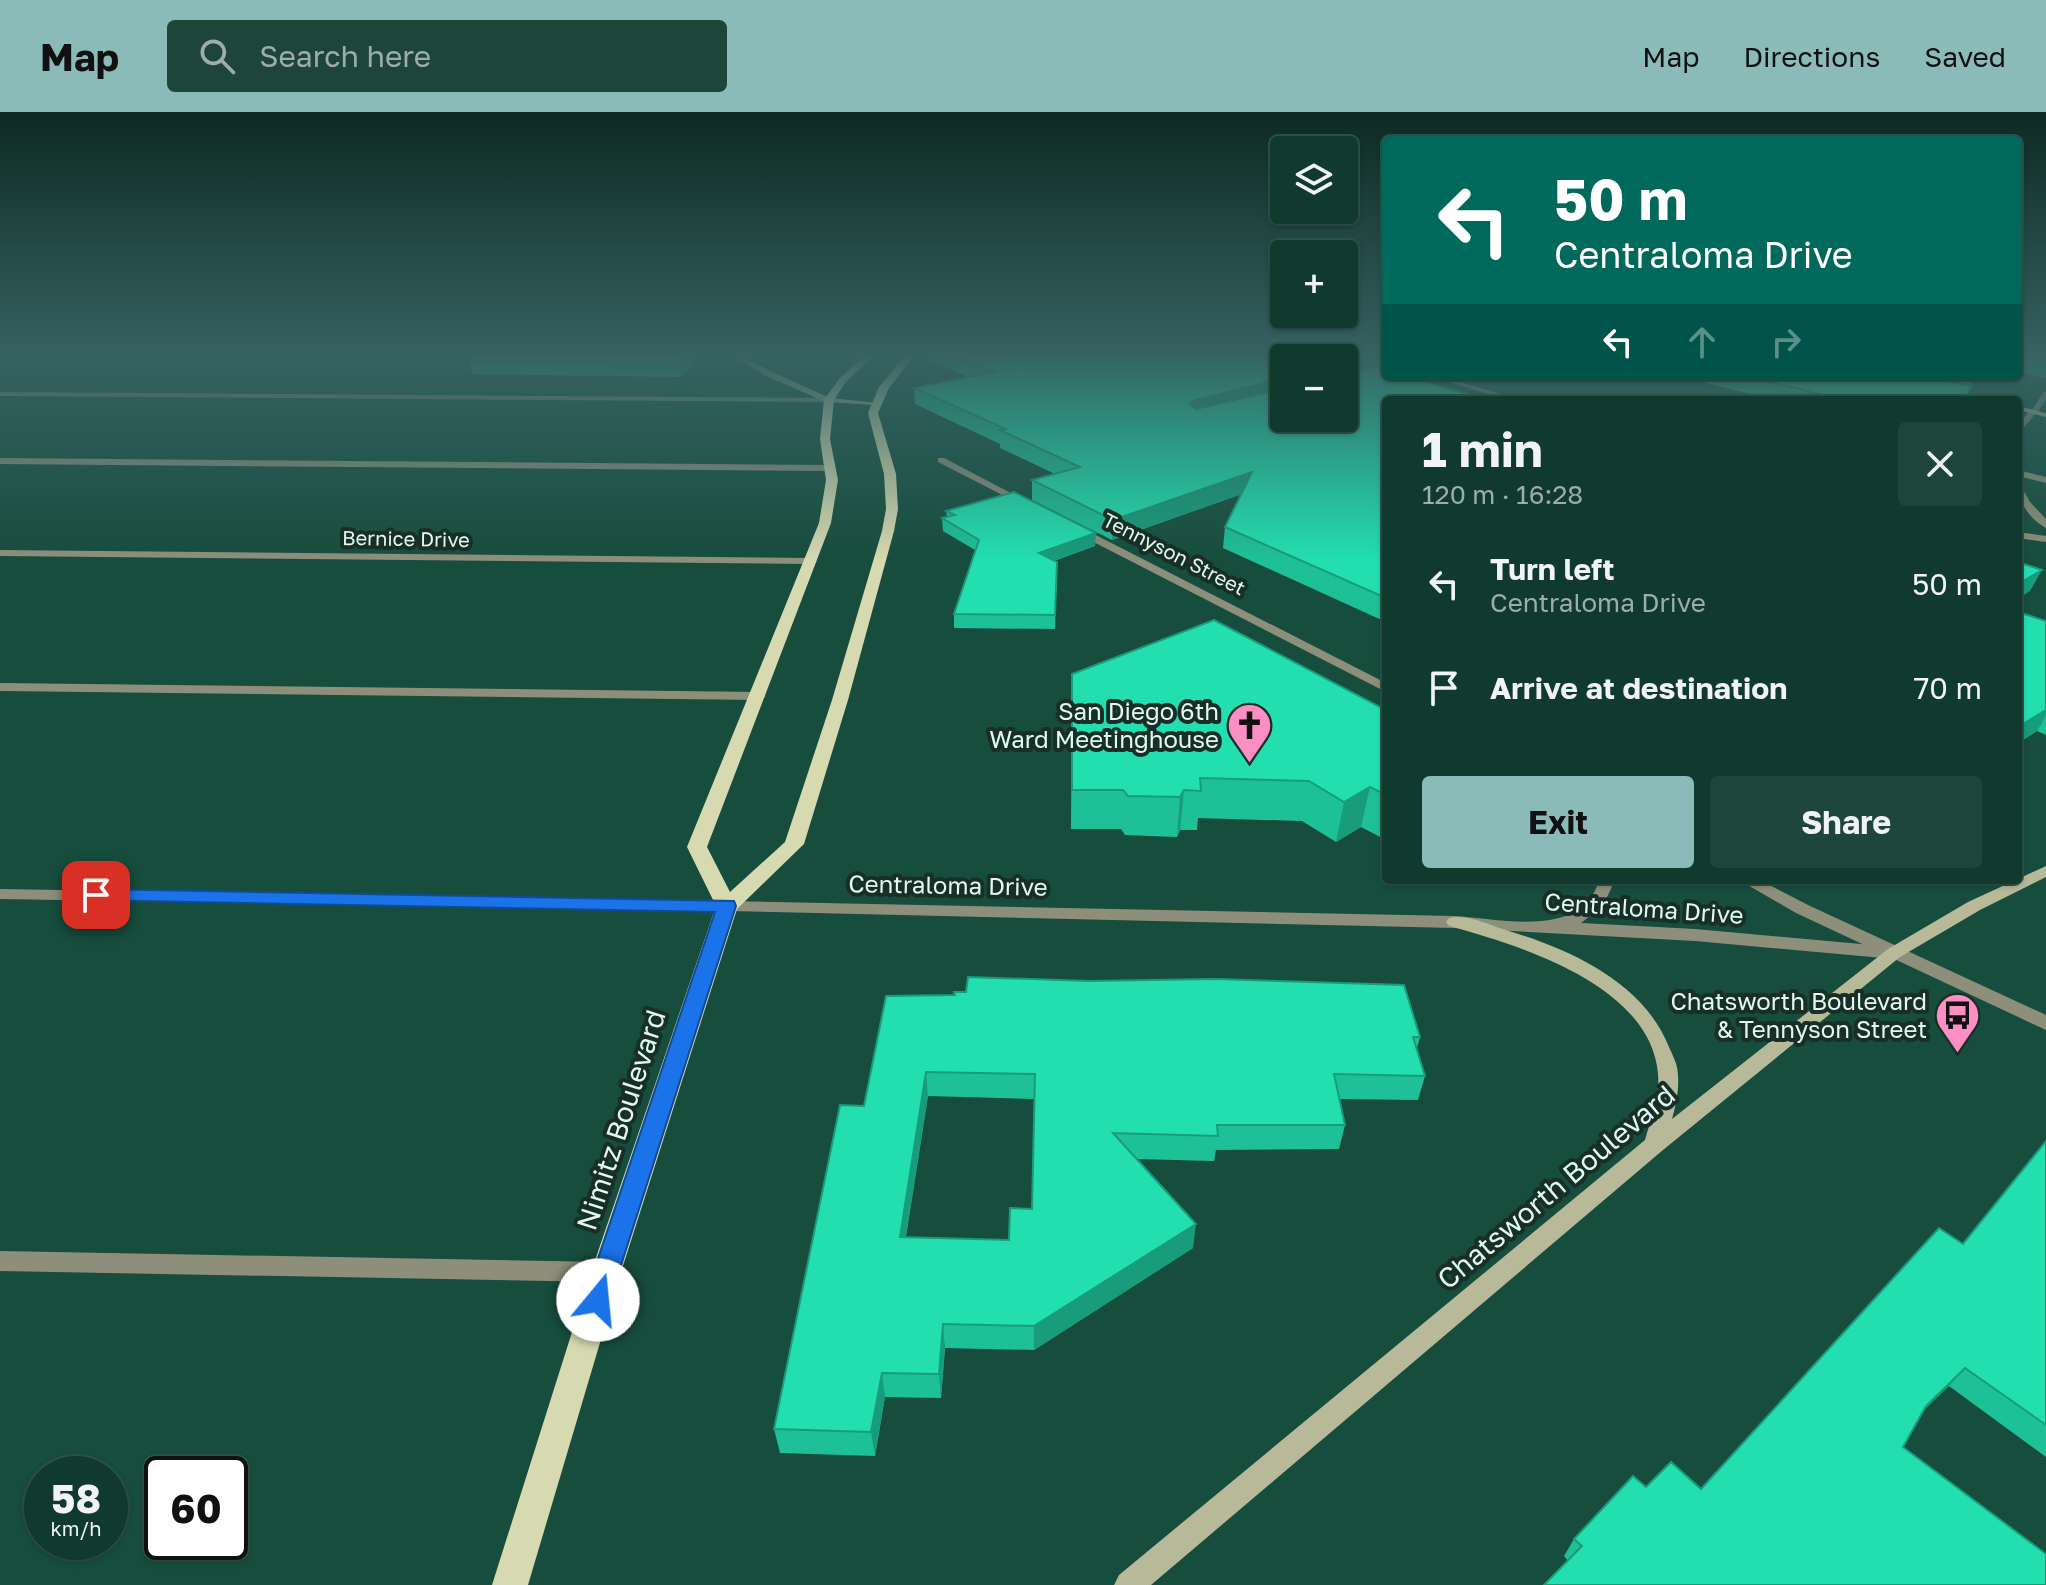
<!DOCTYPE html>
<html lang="en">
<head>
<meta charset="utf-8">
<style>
	:root { --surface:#113a2e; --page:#1e453a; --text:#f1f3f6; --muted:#9cadaa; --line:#30544a; --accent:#8bbbb9 }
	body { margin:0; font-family:"Golos Text",sans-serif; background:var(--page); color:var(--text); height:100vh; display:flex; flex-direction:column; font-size:30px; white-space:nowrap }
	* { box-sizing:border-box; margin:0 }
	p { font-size:26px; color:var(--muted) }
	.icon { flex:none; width:44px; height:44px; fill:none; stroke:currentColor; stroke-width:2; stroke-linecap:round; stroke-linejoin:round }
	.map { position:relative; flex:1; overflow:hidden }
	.side { position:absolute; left:1382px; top:284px; width:640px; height:488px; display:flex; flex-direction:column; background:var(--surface); border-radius:8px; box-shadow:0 2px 6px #0004,0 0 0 2px var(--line) }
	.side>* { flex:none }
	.top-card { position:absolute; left:1382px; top:24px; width:640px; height:244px; border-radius:8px; box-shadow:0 2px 6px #0004,0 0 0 2px var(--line); background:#00695c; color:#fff; overflow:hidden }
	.controls { position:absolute; left:1270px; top:24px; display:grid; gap:16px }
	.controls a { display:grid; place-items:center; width:88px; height:88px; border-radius:8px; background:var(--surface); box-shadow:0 2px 6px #0004,0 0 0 2px var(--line); font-size:40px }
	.speed { position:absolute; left:24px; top:1344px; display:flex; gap:16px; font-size:40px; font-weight:700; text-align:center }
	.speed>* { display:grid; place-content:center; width:104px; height:104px; border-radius:50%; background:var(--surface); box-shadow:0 2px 6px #0004,0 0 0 2px var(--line); line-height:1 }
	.speed small { font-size:20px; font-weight:400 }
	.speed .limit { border:4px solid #111; border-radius:12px; background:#fff; color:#111 }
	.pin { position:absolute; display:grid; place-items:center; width:68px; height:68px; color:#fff; margin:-34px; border-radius:16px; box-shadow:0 4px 12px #0006 }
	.me { position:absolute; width:88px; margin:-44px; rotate:17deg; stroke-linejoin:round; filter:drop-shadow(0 0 6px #0008) }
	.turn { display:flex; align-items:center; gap:28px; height:168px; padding:0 40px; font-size:36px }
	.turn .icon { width:104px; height:104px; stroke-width:2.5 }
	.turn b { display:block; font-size:56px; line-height:68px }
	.lanes { display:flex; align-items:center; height:76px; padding:0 40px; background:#0003; justify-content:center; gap:40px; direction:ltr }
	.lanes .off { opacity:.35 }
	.round { display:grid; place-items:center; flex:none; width:84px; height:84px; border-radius:8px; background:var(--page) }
	.summary { display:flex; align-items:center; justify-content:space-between; height:136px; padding:0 40px }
	h1 { font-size:48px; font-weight:700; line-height:60px }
	.primary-button { display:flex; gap:16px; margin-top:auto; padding:16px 40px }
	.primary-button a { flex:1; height:92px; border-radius:8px; background:var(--accent); color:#111; font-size:32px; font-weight:700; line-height:92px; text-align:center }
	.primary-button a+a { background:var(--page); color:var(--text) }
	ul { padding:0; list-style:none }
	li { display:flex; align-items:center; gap:24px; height:104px; padding:0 40px }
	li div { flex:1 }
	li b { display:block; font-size:30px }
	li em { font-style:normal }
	header { display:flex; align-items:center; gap:48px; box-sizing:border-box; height:112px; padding:0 40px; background:var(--accent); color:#111 }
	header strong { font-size:38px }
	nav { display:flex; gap:44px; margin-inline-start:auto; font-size:28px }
	.search { width:560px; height:72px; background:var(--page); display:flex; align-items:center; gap:20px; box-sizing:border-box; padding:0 28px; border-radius:8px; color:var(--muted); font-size:30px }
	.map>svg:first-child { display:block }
</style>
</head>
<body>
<header>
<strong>Map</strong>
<div class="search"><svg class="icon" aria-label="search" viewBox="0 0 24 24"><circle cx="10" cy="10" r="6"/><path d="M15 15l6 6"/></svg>Search here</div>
<nav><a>Map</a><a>Directions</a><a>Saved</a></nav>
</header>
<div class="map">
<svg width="2046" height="1473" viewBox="0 0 2046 1473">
	<rect width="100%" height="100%" fill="#174d3d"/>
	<polygon fill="#145845" points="2018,245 2046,250 2046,268 2011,274 1984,275 1918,264 2018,264"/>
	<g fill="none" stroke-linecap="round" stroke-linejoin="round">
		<g fill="#8d8f7b" fill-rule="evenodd">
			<polygon points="0,346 831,353 836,356 831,359 0,352"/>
			<polygon points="2018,358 2046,365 2046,371 2018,364"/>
			<polygon points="0,571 759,580 766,584 759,588 0,579"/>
			<polygon points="0,1139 606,1150 614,1153 618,1160 614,1167 606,1170 0,1159"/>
		</g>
		<g fill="#8d8f7b" fill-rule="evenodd">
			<polygon points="1428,264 1440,264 1521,288 1508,288"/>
			<polygon points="0,280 829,286 833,288 829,290 0,284"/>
			<polygon points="2043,280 2046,280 2046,288 2036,302 2030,302"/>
			<polygon points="938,346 944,346 1030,391 1022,393 938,350"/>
			<polygon points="1074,416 1082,416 1386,571 1386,580 1074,420"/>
			<polygon points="2018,420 2046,424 2046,430 2018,426"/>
			<polygon points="0,438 812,446 817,449 812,452 0,444"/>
			<polygon points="1739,768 1760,768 1808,793 2046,903 2046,918 1796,801"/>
			<polygon points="0,777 727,789 736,794 727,799 0,787"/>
		</g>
		<g fill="#8d8f7b" fill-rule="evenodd">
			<polygon points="2030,298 2037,300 2018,322 2018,313"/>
			<path d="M 2018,373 L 2021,374 L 2030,390 L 2046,407 L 2046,416 C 2031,408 2018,391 2018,373 Z"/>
			<path d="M 1599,768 L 1615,768 L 1603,794 L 1581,811 L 1695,817 L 1894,835 L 1900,837 L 1903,841 L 1900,845 L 1894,847 L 1695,829 L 1455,816 L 727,799 L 718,794 L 727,789 L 1455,804 C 1501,807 1583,827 1599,768 Z"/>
		</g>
		<g fill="#b7b999" fill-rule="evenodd">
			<polygon points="732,243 741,243 770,259 830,286 879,291 875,293 826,290 764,263"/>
			<polygon points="1947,279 1983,286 1984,288 1969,288 1944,283"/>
			<polygon points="2018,294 2046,301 2046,305 2018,298"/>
			<path d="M 2046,754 L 2046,765 L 1980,798 L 1900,845 L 1663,1038 L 1151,1473 L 1114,1473 L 1119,1463 L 1645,1028 C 1651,1006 1660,984 1658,962 C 1651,873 1519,833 1449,814 L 1446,810 L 1449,806 C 1466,801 1492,814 1509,819 C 1571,838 1643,870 1669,935 C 1673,944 1678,953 1678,964 C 1679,978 1676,993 1672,1007 L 1888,837 L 1968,790 Z"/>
		</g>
		<polygon fill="#d7d9b1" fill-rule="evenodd" points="865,243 874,243 845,271 834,288 830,327 838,368 831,411 707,735 730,780 785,730 832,588 882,419 886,397 884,362 868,301 879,275 906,243 915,243 889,276 878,301 896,362 898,397 894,419 848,588 804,732 737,797 621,1160 528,1473 492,1473 591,1160 716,794 687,735 819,411 826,368 820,327 824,288 839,267"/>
	</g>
	<g fill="#1ec097" fill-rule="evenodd">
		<polygon points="477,243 701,243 681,265 472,262 469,249"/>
		<path d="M 918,243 L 1386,243 L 1386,264 L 1408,264 L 1386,288 L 1386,510 L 1223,436 L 1225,415 L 1242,382 L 1112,428 L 1032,388 L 1032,368 L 1055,362 L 1000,336 L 1000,332 L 915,292 L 914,276 L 968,265 ZM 1284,246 L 1344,306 L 1284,306 Z"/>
		<polygon points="2018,243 2046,243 2046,266 2018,260"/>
		<polygon points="1679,264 1975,264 1965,288 1773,288"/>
		<polygon points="946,399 1096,421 1095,434 1054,449 1057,450 1055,517 954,516 954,502 975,438 943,419 942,406 947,405"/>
		<polygon points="2018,500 2046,509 2046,623 2037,619 2018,631"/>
		<polygon points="1072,562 1386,598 1386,728 1361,715 1336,730 1302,709 1198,706 1197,718 1180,718 1177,725 1125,723 1121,717 1071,717"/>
		<path d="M 886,884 L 1420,925 L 1417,936 L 1425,964 L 1418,988 L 1339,987 L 1345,1013 L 1339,1037 L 1216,1038 L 1214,1049 L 1136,1047 L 1193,1136 L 1034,1238 L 945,1236 L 941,1286 L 885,1285 L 875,1344 L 780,1341 L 774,1317 L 864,994 ZM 928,984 L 1034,987 L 1032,1097 L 1009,1128 L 906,1125 Z"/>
		<polygon points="2046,1029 2046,1345 1949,1274 1568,1449 1564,1444 1574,1427 1646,1375 1701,1377 1963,1132"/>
	</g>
	<g fill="#189c7b">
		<polygon points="686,243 701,243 681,265 678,251"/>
		<polygon points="1386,243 1386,258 1344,268 1344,257 1346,252"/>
		<polygon points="1284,266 1284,276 1191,306 1190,292 1193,289"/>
		<polygon points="1252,360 1250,379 1112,428 1113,408"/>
		<polygon points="1096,421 1095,434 1039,454 1039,441"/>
		<polygon points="2042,458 2030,479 2018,487 2018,472"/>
		<polygon points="2046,598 2046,604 2037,619 2018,631 2018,615"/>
		<polygon points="1370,675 1361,715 1336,730 1344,690"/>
		<polygon points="1184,678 1180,718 1177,725 1180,685"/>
		<polygon points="926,960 928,984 902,1149 900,1125"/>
		<polygon points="1196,1112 1193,1136 1034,1238 1034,1214"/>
		<polygon points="943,1212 945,1236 941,1286 939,1262"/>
		<polygon points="1965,1256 1949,1274 1910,1312 1926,1294"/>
		<polygon points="882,1261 885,1285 875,1344 871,1320"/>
	</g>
	<g fill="#23dfb0" stroke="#189c7b" stroke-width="2" fill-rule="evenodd">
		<polygon points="477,243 686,243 678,251 469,249"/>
		<polygon points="954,243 1385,243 1346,252 1344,257 1344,246 1284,246 1284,266 1193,289 1190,292 1196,297 1284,276 1284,306 1344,306 1344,259 1347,262 1379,254 1386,256 1386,264 1404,264 1489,288 1386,288 1386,486 1225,415 1252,360 1113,408 1032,368 1080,355 1000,318 1006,317 914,276 994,260"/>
		<polygon points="2028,243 2046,243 2046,246"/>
		<polygon points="1746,264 1928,264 1971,274 1965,288 1844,288"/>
		<polygon points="1014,380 1096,421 1039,441 1057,450 1055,503 954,502 979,428 942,406 955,403 946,399"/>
		<polygon points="2018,450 2042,458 2018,472"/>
		<polygon points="2018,500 2046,509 2046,598 2018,615"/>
		<polygon points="1214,508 1386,598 1386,683 1370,675 1344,690 1309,669 1200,666 1201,679 1184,678 1180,685 1128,684 1123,678 1072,678 1072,562"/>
		<path d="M 968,865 L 1089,869 L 1215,867 L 1404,873 L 1420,925 L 1413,925 L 1425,964 L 1334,962 L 1345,1013 L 1217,1013 L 1218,1024 L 1113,1021 L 1196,1112 L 1034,1214 L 943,1212 L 939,1262 L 882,1261 L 871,1320 L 774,1317 L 840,993 L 864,994 L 886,884 L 955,883 L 954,880 L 966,880 ZM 926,960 L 1035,962 L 1032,1097 L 1010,1096 L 1009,1128 L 900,1125 Z"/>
		<polygon points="2046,1029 2046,1313 1965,1256 1926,1294 1903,1335 2046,1442 2046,1473 1544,1473 1582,1434 1574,1427 1633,1364 1646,1375 1671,1350 1701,1377 1939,1116 1963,1132"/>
	</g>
	<linearGradient id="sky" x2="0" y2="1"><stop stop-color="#0d2a22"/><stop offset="0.54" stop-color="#366262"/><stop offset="1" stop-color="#366262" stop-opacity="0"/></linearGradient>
	<rect width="2046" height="449" fill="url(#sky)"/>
	<polygon fill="#1a73e8" stroke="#114b97" stroke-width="2" points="96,777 734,789 736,794 607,1197 598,1201 588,1197 584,1188 715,800 89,788 86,783 89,779"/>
	<defs>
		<symbol id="church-pin" viewBox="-11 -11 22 30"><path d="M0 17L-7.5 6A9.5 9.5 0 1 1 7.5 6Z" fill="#fb8fc4" stroke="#182e27"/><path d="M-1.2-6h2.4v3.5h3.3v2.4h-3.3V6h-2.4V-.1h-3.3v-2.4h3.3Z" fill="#111"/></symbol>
		<symbol id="bus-pin" viewBox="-11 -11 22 30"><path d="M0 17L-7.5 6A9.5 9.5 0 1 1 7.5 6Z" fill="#fb8fc4" stroke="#182e27"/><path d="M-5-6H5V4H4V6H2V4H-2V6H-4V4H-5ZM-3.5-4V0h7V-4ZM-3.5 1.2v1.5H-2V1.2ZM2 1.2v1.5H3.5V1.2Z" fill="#111"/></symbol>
	</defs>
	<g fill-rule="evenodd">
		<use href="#church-pin" x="1224" y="588" width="51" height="69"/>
		<use href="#bus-pin" x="1932" y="878" width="51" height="69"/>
	</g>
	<g text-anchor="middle" stroke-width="8" stroke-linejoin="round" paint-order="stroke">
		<g font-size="20" fill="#dffbf0" stroke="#182e27">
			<text transform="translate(406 427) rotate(1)" y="7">Bernice Drive</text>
			<text transform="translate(1174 442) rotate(27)" y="7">Tennyson Street</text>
		</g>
		<g font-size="24" fill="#dffbf0" stroke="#182e27" text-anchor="end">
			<text x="1219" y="608">San Diego 6th<tspan x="1219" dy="28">Ward Meetinghouse</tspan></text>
			<text x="1927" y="898">Chatsworth Boulevard<tspan x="1927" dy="28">&amp; Tennyson Street</tspan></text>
		</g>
		<g font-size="24" fill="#dffbf0" stroke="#182e27">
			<text transform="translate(948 774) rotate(1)" y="8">Centraloma Drive</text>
			<text transform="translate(1644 797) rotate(4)" y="8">Centraloma Drive</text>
		</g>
		<g font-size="28" fill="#dffbf0" stroke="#182e27">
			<text transform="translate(621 1008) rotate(-72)" y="10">Nimitz Boulevard</text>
			<text transform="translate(1556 1075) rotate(-40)" y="10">Chatsworth Boulevard</text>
		</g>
	</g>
</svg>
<div class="controls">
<a><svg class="icon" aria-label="layers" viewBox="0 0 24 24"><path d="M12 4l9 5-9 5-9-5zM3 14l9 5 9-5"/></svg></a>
<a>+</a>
<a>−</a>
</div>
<div class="speed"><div>58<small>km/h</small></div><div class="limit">60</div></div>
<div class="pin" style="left:96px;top:783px;background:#d93025"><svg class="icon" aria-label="arrive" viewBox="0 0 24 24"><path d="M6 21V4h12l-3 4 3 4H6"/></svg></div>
<svg class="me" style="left:598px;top:1188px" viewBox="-20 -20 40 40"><circle r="19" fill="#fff"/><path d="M0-13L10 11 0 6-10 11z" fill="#1a73e8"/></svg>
<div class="top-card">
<div class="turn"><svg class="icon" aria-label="left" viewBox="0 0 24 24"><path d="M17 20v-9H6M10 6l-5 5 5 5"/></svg><div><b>50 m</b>Centraloma Drive</div></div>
<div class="lanes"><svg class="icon" aria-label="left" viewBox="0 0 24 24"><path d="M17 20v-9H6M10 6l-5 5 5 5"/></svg><svg class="icon off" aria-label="ahead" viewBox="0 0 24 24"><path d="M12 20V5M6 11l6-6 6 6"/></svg><svg class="icon off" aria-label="right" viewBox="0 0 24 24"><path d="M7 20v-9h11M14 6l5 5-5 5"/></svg></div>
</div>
<section class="side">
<div class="summary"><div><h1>1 min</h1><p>120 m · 16:28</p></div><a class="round"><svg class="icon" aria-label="close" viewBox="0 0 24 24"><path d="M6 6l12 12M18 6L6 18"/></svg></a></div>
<ul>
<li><svg class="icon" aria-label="left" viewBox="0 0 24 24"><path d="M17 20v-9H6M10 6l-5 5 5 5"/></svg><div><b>Turn left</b><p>Centraloma Drive</p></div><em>50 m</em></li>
<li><svg class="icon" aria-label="arrive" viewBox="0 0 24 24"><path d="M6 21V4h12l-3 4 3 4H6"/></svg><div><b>Arrive at destination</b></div><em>70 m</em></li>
</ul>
<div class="primary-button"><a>Exit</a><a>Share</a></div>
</section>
</div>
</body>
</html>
